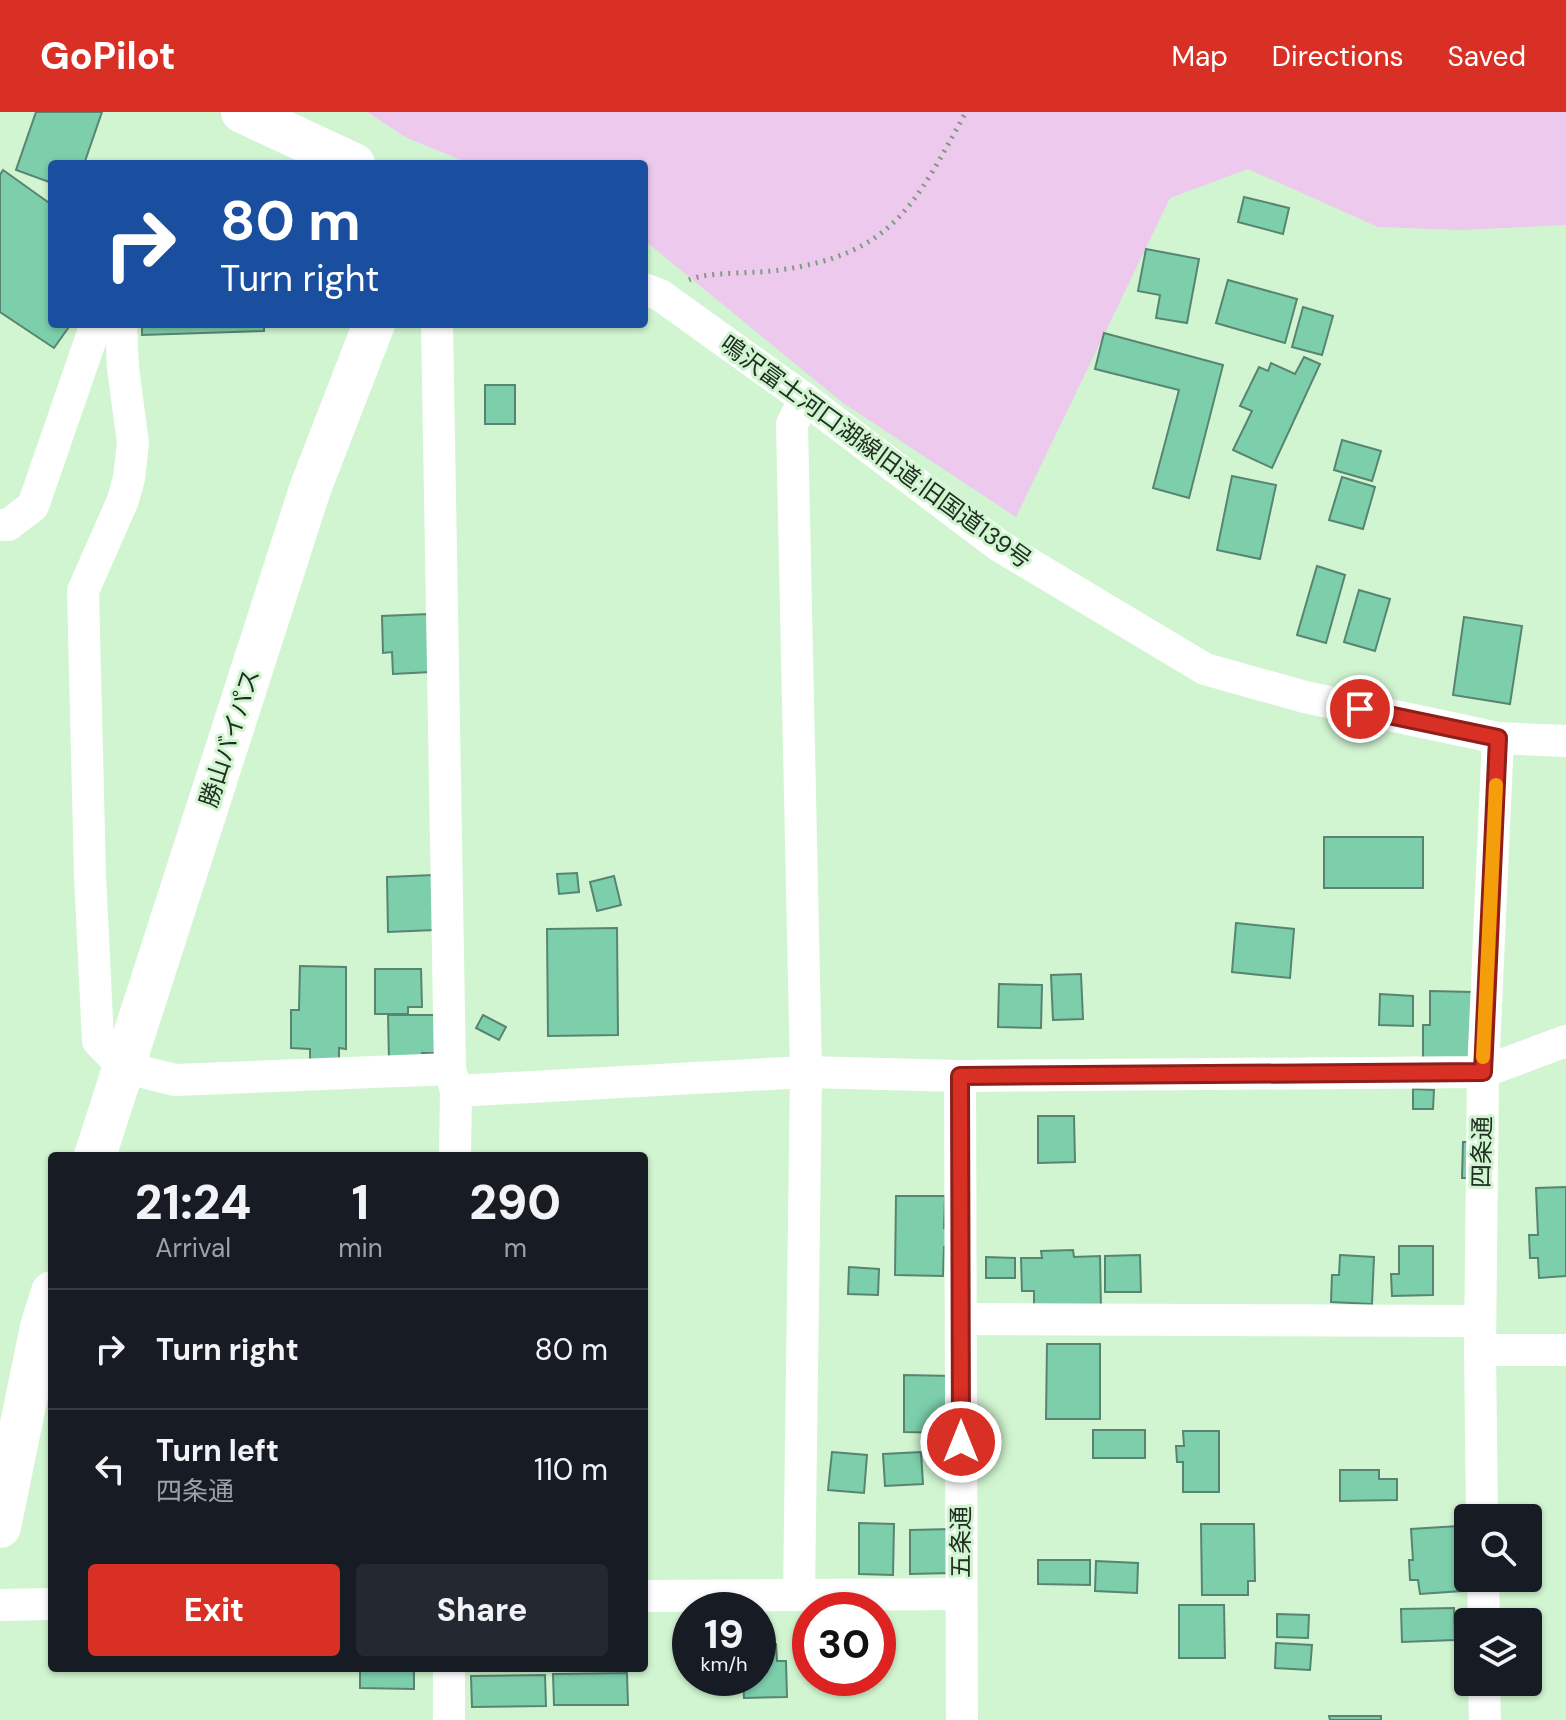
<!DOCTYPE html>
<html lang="en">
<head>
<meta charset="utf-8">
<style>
	:root { --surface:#171b24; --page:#242831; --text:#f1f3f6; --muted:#9ea1a6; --line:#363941; --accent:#d93025 }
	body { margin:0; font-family:"DM Sans","Noto Sans JP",sans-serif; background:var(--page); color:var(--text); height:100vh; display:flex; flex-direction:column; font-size:30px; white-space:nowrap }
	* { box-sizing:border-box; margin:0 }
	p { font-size:26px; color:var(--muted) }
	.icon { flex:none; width:44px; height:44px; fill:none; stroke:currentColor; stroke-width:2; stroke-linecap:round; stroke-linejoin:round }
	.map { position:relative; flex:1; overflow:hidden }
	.sheet { position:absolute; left:48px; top:1040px; width:600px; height:520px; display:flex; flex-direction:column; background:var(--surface); border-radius:8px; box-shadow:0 2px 6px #0004 }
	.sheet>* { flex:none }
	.banner { position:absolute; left:48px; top:48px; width:600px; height:168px; border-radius:8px; box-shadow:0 2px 6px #0004; background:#1a4fa0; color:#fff; overflow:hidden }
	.tools { position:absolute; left:1454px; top:1392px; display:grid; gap:16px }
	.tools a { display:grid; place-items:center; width:88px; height:88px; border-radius:8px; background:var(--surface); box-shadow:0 2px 6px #0004; font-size:40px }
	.speed { position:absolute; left:672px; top:1480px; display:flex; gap:16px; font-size:40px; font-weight:700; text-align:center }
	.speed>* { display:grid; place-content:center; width:104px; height:104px; border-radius:50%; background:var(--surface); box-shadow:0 2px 6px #0004; line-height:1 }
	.speed small { font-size:20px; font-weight:400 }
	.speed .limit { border:12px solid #d22; background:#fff; color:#111 }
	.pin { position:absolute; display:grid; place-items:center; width:68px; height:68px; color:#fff; margin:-34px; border:4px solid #fff; border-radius:50%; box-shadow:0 2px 8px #0007 }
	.me { position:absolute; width:88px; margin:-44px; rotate:0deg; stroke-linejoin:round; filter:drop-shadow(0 0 6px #0008) }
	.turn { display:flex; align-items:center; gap:28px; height:168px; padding:0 40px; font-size:36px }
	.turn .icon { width:104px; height:104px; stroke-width:2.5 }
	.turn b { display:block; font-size:56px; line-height:68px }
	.eta { display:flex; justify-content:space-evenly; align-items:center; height:136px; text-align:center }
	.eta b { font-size:48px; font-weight:800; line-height:56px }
	.cta { display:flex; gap:16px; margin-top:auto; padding:16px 40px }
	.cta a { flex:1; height:92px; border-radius:8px; background:var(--accent); color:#fff; font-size:32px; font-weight:800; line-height:92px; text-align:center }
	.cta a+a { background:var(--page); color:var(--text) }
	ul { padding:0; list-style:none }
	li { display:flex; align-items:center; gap:24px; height:120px; padding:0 40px; border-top:2px solid var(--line) }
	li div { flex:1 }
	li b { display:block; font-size:30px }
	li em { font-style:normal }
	header { display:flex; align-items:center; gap:48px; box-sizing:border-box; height:112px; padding:0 40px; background:var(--accent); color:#fff }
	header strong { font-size:38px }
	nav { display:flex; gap:44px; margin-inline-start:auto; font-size:28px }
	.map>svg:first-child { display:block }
</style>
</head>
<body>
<header>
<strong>GoPilot</strong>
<nav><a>Map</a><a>Directions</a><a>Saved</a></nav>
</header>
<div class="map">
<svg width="1566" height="1608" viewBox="0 0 1566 1608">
	<rect width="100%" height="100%" fill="#d1f5d1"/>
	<polygon fill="#edc9ee" points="367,0 1566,0 1566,113 1460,118 1378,115 1248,57 1170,86 1016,405 843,291 644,128 644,52 471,52 407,26"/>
	<g fill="#7dcfac" stroke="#578571" stroke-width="2">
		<polygon points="36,0 102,0 84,52 52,52 52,71 16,58"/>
		<polygon points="3,58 52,93 52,212 71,212 54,236 0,200 0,63"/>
		<polygon points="1244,85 1289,96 1283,122 1238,110"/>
		<polygon points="1146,137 1199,147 1187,211 1156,206 1160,183 1138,179"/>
		<polygon points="1228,168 1297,187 1285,231 1216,211"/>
		<polygon points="1303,195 1333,204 1322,243 1292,235"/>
		<polygon points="142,212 264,212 264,219 142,223"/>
		<polygon points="1104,221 1223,253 1189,386 1153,376 1179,278 1095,257"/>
		<polygon points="1304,245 1320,252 1272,356 1233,338 1252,299 1240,294 1259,255 1268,259 1271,251 1295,262"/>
		<rect x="485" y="273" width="30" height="39"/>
		<polygon points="1342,328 1381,339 1372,369 1334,358"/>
		<polygon points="1232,364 1276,373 1260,447 1217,438"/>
		<polygon points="1342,365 1375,375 1363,417 1329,408"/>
		<polygon points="1317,454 1345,463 1326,531 1297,523"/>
		<polygon points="1359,478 1390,487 1375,539 1344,530"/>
		<polygon points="428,502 431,560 393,562 392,540 383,541 382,504"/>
		<polygon points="1464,505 1522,514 1510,592 1453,583"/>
		<rect x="1324" y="725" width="99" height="51"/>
		<polygon points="577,761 579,780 559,782 557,762"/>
		<polygon points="433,763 435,818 388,820 387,765"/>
		<polygon points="614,764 621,793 597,799 590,770"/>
		<polygon points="1236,811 1294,817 1290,866 1232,860"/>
		<polygon points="617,816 618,923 548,924 547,817"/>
		<polygon points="300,854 346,855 346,937 339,936 339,949 310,948 310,937 291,936 291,898 299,898"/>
		<polygon points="375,857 421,857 422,895 408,895 408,902 375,902"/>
		<polygon points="1081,862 1083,907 1053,908 1051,863"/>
		<polygon points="999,872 1042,873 1041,916 998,915"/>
		<polygon points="1430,879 1473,880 1472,947 1423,946 1423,913 1430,913"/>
		<polygon points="1380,882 1413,884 1413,914 1379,913"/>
		<polygon points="388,903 435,903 435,941 422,941 421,949 389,949"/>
		<polygon points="483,903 506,915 499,928 476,916"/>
		<polygon points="1413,977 1434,978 1433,997 1413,997"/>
		<polygon points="1038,1004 1074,1004 1075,1050 1038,1051"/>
		<polygon points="1463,1030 1472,1030 1471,1066 1462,1066"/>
		<polygon points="1566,1075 1566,1164 1539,1166 1538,1146 1530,1146 1529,1123 1538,1123 1536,1076"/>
		<polygon points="896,1084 945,1084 944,1116 956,1116 955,1135 944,1135 943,1164 895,1163"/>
		<polygon points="1399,1134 1433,1134 1433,1183 1392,1184 1391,1162 1399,1162"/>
		<polygon points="1073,1138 1074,1145 1100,1144 1101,1198 1034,1199 1034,1179 1022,1179 1021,1146 1042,1146 1041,1139"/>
		<polygon points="1140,1143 1141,1180 1105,1180 1105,1144"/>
		<polygon points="1340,1143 1374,1145 1372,1192 1331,1190 1332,1163 1339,1163"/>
		<polygon points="986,1145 1015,1146 1015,1166 986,1166"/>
		<polygon points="849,1155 879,1157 878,1183 848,1182"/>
		<polygon points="1047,1232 1100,1232 1100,1307 1046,1307"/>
		<polygon points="904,1263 953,1264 952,1321 904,1320"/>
		<rect x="1093" y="1318" width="52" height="28"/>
		<polygon points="1183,1319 1219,1319 1219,1380 1183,1380 1183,1350 1177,1350 1176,1334 1184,1334"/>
		<polygon points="832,1340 867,1343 864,1381 828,1378"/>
		<polygon points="921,1340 923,1372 885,1374 883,1342"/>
		<polygon points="1340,1358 1379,1358 1379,1367 1397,1367 1397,1388 1340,1389"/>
		<polygon points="859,1411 894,1412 893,1463 859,1462"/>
		<polygon points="1201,1412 1254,1412 1255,1469 1248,1469 1248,1483 1202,1483"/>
		<polygon points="1458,1414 1462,1479 1420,1482 1418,1468 1410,1468 1409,1448 1413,1448 1411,1417"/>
		<polygon points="951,1417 952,1461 910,1462 910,1418"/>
		<polygon points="1038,1448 1090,1448 1090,1473 1038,1472"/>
		<polygon points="1096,1449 1138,1451 1137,1481 1095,1479"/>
		<polygon points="1179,1493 1224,1493 1225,1546 1179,1546"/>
		<polygon points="1454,1496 1455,1528 1402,1530 1401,1497"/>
		<polygon points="1277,1502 1309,1503 1308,1526 1277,1525"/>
		<polygon points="1276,1531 1312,1533 1310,1558 1275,1556"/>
		<polygon points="776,1532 777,1549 786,1549 787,1585 744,1586 743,1566 758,1566 758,1533"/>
		<polygon points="360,1556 414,1556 414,1577 360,1576"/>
		<polygon points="627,1561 628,1593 554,1593 553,1562"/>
		<polygon points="545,1563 546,1594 472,1595 471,1564"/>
		<polygon points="1329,1604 1381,1604 1381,1608 1330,1608"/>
	</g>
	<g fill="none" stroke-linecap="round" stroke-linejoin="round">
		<path stroke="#809a81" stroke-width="5" stroke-dasharray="2 6" stroke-linecap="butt" d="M 689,168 C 709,159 756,162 780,158 C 894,142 915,92 966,0"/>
		<g stroke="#fff" stroke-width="32">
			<polyline points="644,177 660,183 805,287 998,433 1205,557 1305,585 1498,626 1566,629"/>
			<polyline points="121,212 123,256 133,331 129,366 123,388 83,479 90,763 98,929 123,955 175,968 450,957"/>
			<polyline points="437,212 450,957 456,979 455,1044"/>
			<polyline points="0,413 8,413 33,394 96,212"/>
			<polyline points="960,964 962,1608"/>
			<polyline points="456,979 806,960 960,964 1483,960 1566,929"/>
			<polyline points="961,1207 1480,1209"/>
			<polyline points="1480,1238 1566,1238"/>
			<polyline points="1482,1406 1480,1238 1483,960 1498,626"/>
			<polyline points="1483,1466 1484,1510"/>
			<polyline points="799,1483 806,960 792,312 805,287"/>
			<polyline points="644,1484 961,1482"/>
			<polyline points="0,1493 52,1492"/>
			<polyline points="1484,1570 1485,1608"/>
			<polyline points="449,1608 449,1556"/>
		</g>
		<g stroke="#fff" stroke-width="42">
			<polyline points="242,0 354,52"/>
			<polyline points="95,1044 310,377 374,212"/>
			<polyline points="0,1415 41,1215 52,1180"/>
		</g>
	</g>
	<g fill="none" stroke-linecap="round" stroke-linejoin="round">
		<defs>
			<polyline id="route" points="961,1330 960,964 1483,960 1498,626 1360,597"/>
		</defs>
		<use href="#route" stroke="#8d1f18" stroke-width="20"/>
		<use href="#route" stroke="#d93025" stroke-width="14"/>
		<polyline stroke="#f59e0b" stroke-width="14" points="1483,945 1496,673"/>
	</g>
	<g text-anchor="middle" stroke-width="6" stroke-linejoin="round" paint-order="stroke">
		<g font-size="24" fill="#212f22" stroke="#d1f5d1">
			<text transform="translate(876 340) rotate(36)" y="8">鳴沢富士河口湖線旧道;旧国道139号</text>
			<text transform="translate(230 626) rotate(-72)" y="8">勝山バイパス</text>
			<text transform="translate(1482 1040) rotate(-89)" y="8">四条通</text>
			<text transform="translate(961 1430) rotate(-90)" y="8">五条通</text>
		</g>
	</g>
</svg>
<div class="tools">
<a><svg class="icon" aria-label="search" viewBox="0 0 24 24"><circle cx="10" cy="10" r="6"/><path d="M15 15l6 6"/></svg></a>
<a><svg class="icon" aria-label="layers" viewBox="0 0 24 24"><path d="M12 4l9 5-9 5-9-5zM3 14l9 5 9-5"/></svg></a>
</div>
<div class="speed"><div>19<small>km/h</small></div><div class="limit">30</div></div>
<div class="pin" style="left:1360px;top:597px;background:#d93025"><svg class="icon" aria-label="arrive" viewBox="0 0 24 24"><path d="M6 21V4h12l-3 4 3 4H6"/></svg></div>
<svg class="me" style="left:961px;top:1330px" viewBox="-20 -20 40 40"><circle r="17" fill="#d93025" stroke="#fff" stroke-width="3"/><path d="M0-11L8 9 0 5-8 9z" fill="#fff"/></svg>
<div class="banner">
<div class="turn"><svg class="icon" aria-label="right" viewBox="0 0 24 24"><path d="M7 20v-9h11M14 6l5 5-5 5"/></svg><div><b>80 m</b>Turn right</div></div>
</div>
<section class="sheet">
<div class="eta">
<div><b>21:24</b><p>Arrival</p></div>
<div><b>1</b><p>min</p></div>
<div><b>290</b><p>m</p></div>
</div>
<ul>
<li><svg class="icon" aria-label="right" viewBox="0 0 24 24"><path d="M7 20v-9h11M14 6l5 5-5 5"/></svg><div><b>Turn right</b></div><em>80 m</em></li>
<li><svg class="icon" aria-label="left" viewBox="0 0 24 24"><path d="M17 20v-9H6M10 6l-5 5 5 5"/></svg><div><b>Turn left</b><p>四条通</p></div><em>110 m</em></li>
</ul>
<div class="cta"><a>Exit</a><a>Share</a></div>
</section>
</div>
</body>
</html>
